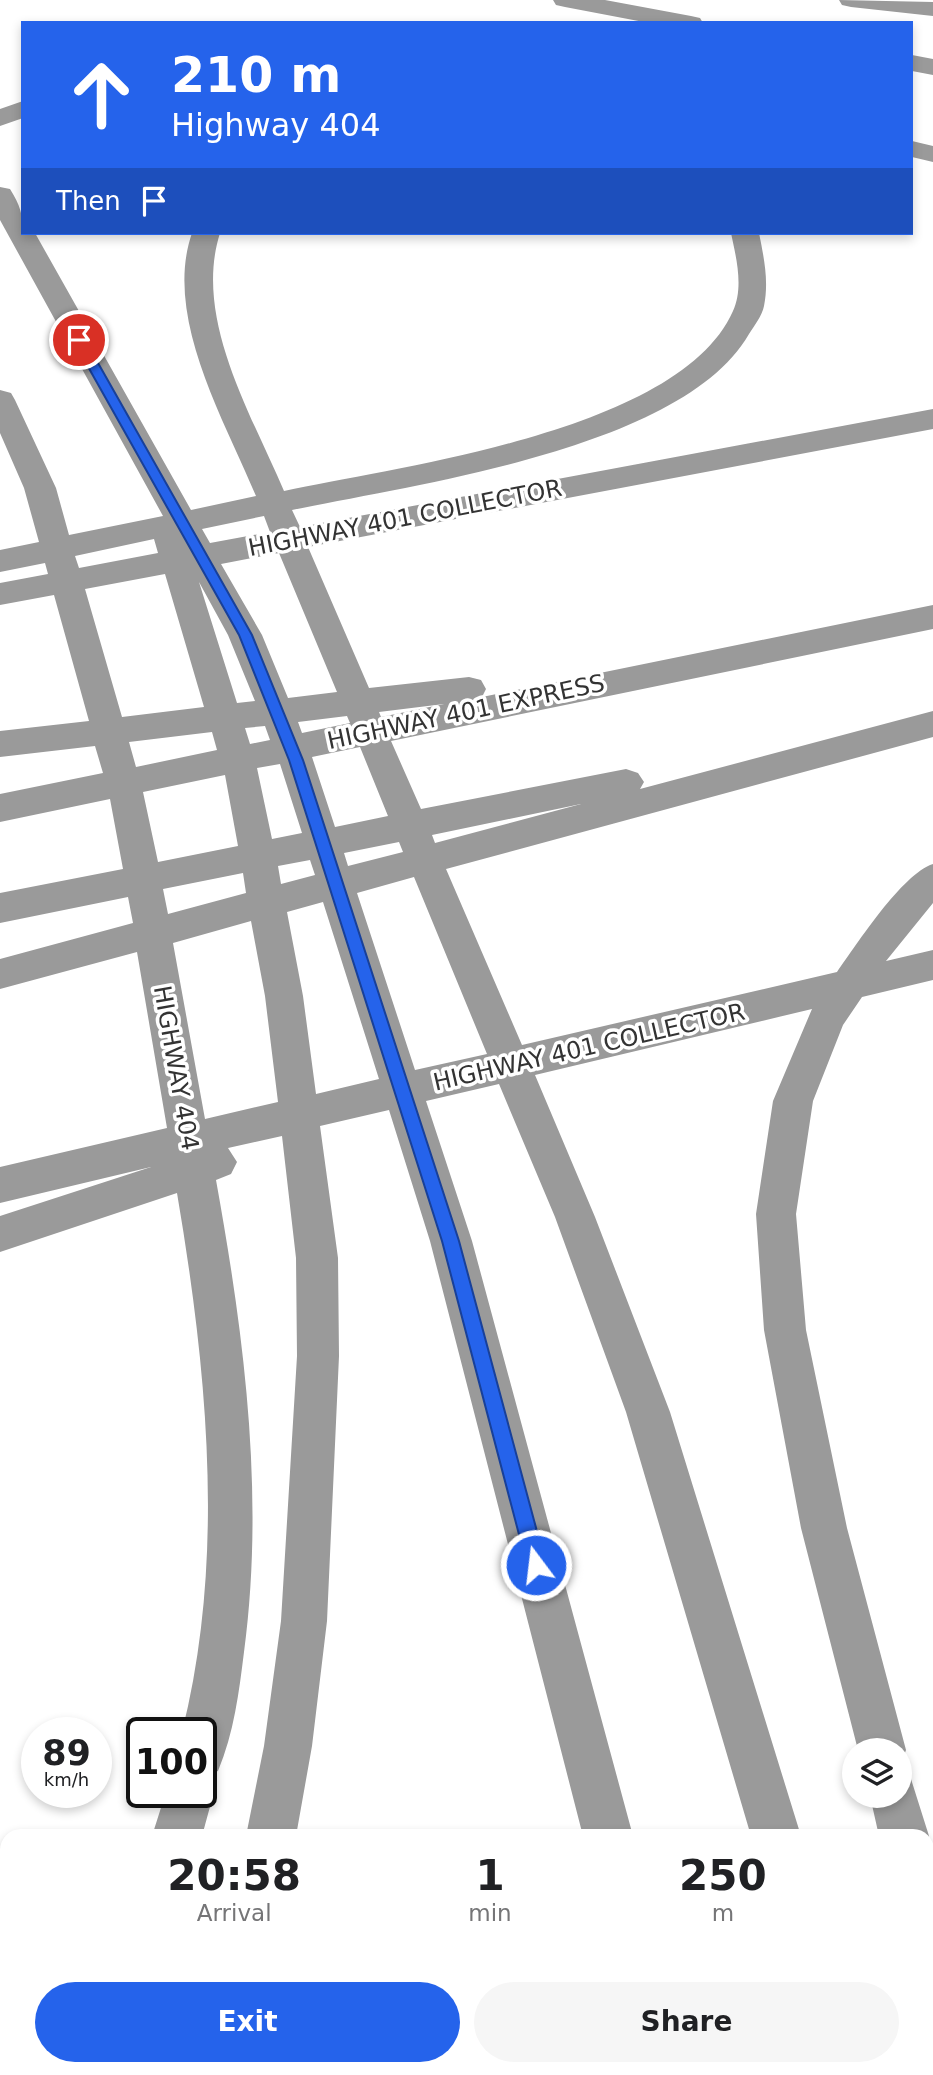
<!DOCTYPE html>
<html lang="en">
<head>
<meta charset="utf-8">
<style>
	:root { --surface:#fff; --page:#f6f6f6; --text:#202124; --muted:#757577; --accent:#2563eb }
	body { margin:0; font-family:"DejaVu Sans",sans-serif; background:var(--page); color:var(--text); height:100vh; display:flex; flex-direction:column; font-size:26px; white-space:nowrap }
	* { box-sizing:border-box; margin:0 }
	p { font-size:23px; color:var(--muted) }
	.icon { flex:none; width:38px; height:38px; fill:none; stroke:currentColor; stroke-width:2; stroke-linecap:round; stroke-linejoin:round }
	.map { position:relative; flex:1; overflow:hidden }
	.details { position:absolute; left:0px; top:1829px; width:934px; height:247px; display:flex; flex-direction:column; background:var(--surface); border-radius:21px 21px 0 0; box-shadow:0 4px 10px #0003 }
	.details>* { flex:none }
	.guide { position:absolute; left:21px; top:21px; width:892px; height:214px; border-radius:0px; box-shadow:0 4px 10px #0003; background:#2563eb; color:#fff; overflow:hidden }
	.fabs { position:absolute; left:842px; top:1738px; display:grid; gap:14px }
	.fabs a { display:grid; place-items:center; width:70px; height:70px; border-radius:50%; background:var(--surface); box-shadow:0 4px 10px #0003; font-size:35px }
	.speed { position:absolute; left:21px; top:1717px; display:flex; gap:14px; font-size:35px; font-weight:700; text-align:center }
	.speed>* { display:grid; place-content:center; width:91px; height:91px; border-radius:50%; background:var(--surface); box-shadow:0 4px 10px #0003; line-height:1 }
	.speed small { font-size:18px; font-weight:400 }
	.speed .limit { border:4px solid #111; border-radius:10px; background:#fff; color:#111 }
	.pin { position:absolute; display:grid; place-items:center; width:60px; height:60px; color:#fff; margin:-30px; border:4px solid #fff; border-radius:50%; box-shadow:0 2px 7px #0007 }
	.me { position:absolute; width:77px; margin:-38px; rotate:345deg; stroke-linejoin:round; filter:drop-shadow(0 0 5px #0008) }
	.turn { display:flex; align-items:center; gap:24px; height:147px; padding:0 35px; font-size:32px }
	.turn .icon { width:91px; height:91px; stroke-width:2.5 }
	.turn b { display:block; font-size:49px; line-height:60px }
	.then { display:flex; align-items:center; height:66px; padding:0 35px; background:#0003; gap:14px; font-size:26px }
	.eta { display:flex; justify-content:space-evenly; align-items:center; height:119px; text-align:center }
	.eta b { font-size:42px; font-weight:800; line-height:49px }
	.button { display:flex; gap:14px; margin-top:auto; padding:14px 35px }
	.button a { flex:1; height:80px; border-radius:42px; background:var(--accent); color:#fff; font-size:28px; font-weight:800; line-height:80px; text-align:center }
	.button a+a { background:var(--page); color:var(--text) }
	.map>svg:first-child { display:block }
</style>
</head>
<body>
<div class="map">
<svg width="933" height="2075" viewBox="0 0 933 2075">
	<rect width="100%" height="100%" fill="#fff"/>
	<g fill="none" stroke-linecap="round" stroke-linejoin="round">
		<g fill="#9a9a9a" fill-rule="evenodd">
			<polygon points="553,0 605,0 691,16 700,18 703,23 649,23 565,7 556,5"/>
			<polygon points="839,0 933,2 933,16 851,7 842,5"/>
			<polygon points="912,55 933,59 933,75 912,71"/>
			<polygon points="23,101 23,118 0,126 0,109"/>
			<polygon points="912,141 933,146 933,162 912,157"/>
			<path d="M 0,187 L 10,189 C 20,205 23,214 23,233 L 35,233 L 191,510 L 256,496 C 224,419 163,316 192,233 L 220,233 C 193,318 251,413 284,491 C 402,466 680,431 733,311 C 744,287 736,257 731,233 L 759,233 C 764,258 769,281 764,306 C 762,316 754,326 749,334 C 683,449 415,484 292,510 L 300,527 L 933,409 L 933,429 L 308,547 L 369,688 L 469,677 L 481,680 L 486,689 L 482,697 L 933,605 L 933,629 L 391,741 L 421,809 L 626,769 L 638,773 L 644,782 L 640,789 L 933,711 L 933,737 L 446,869 L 522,1045 L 837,972 C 857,944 902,874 933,864 L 933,903 L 886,961 L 933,950 L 933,980 L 862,997 L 843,1025 L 813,1101 L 796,1214 L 806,1330 L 847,1528 L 906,1750 L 900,1766 L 900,1750 L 858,1750 L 801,1528 L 764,1330 L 756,1214 L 773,1101 L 812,1009 L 535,1075 L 595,1217 L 670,1412 L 801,1836 L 751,1836 L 626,1412 L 555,1217 L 499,1084 L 426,1101 L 472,1241 L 633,1836 L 583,1836 L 430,1241 L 389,1110 L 320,1126 L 338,1258 L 339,1356 L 327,1621 L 312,1746 L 296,1836 L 246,1836 L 264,1746 L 281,1621 L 297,1356 L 296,1258 L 282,1136 L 228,1148 L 237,1162 L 231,1174 L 216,1180 C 244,1335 265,1494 244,1652 C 239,1692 234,1733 218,1771 L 207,1775 L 214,1792 L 202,1836 L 152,1836 L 166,1792 L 201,1792 L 201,1732 L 182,1732 C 226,1557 207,1370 177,1193 L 0,1252 L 0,1216 L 151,1167 L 0,1203 L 0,1167 L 167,1128 L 137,952 L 0,989 L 0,959 L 133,923 L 128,897 L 0,923 L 0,893 L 123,869 L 110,799 L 0,822 L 0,794 L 103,773 L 95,746 L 0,757 L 0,731 L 89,721 L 54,595 L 0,605 L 0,583 L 48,574 L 45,563 L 0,572 L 0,550 L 39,542 L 24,488 L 0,433 L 0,390 L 11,393 L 15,400 L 56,488 L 69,535 L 163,516 L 0,220 ZM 264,516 L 270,532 L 210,543 L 202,529 ZM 154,539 L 158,553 L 79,568 L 75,556 ZM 279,553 L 337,692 L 288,698 L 262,635 L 221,564 ZM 165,574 L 204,707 L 122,717 L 85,589 ZM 199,582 L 228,635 L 255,701 L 237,703 ZM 444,704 L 381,717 L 379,712 ZM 347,716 L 350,723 L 302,733 L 298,722 ZM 265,726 L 270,740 L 250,744 L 245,728 ZM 212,732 L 217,750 L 136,767 L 129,742 ZM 360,747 L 388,816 L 335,827 L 312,757 ZM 280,764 L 302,833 L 272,839 L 257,768 ZM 225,775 L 238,846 L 158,862 L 143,792 ZM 581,804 L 435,843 L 432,835 ZM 399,842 L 403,852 L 348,866 L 344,853 ZM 310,860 L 315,875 L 281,884 L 278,866 ZM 243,873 L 246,893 L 168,914 L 163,889 ZM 414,877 L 487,1054 L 415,1070 L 357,893 ZM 323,902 L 379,1079 L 316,1094 L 303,996 L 287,912 ZM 251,921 L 265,996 L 278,1102 L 205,1119 L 173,943 Z"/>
			<polygon points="900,1774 911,1779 929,1836 928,1839 928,1836 879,1836 870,1796 900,1796"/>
			<polygon points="928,1898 933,1900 933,1969 928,1967"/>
			<polygon points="44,2068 98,2068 95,2075 42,2075"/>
			<polygon points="165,2068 218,2068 215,2075 163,2075"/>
			<polygon points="642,2068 694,2068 696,2075 644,2075"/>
			<polygon points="816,2068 868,2068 869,2075 817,2075"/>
		</g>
	</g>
	<polygon fill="#2563eb" stroke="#184099" stroke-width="2" points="79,336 85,340 252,635 303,760 459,1241 546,1565 543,1572 536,1575 530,1572 527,1565 442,1241 289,760 239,635 73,340"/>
	<g text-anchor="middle" stroke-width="7" stroke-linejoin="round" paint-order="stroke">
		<g font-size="24" fill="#333" stroke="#fff">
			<text transform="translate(405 518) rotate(-11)" y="8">HIGHWAY 401 COLLECTOR</text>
			<text transform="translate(466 712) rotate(-12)" y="8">HIGHWAY 401 EXPRESS</text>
			<text transform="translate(589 1047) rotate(-13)" y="8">HIGHWAY 401 COLLECTOR</text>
			<text transform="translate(176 1068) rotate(80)" y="8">HIGHWAY 404</text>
		</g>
	</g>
</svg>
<div class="fabs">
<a><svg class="icon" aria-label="layers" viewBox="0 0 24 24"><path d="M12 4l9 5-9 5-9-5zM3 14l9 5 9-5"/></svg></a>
</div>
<div class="speed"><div>89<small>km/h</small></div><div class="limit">100</div></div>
<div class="pin" style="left:79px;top:340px;background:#d93025"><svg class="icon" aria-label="arrive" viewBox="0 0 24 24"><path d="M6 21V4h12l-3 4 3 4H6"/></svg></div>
<svg class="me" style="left:536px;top:1565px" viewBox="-20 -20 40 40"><circle r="17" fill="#2563eb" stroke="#fff" stroke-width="3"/><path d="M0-11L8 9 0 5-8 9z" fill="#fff"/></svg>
<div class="guide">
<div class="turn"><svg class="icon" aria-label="ahead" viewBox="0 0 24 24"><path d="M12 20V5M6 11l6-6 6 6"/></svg><div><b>210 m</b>Highway 404</div></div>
<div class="then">Then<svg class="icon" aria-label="arrive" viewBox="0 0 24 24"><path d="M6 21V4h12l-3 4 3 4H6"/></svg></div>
</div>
<section class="details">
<div class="eta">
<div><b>20:58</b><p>Arrival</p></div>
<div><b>1</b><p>min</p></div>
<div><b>250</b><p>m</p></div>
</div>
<div class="button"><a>Exit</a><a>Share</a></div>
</section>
</div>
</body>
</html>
